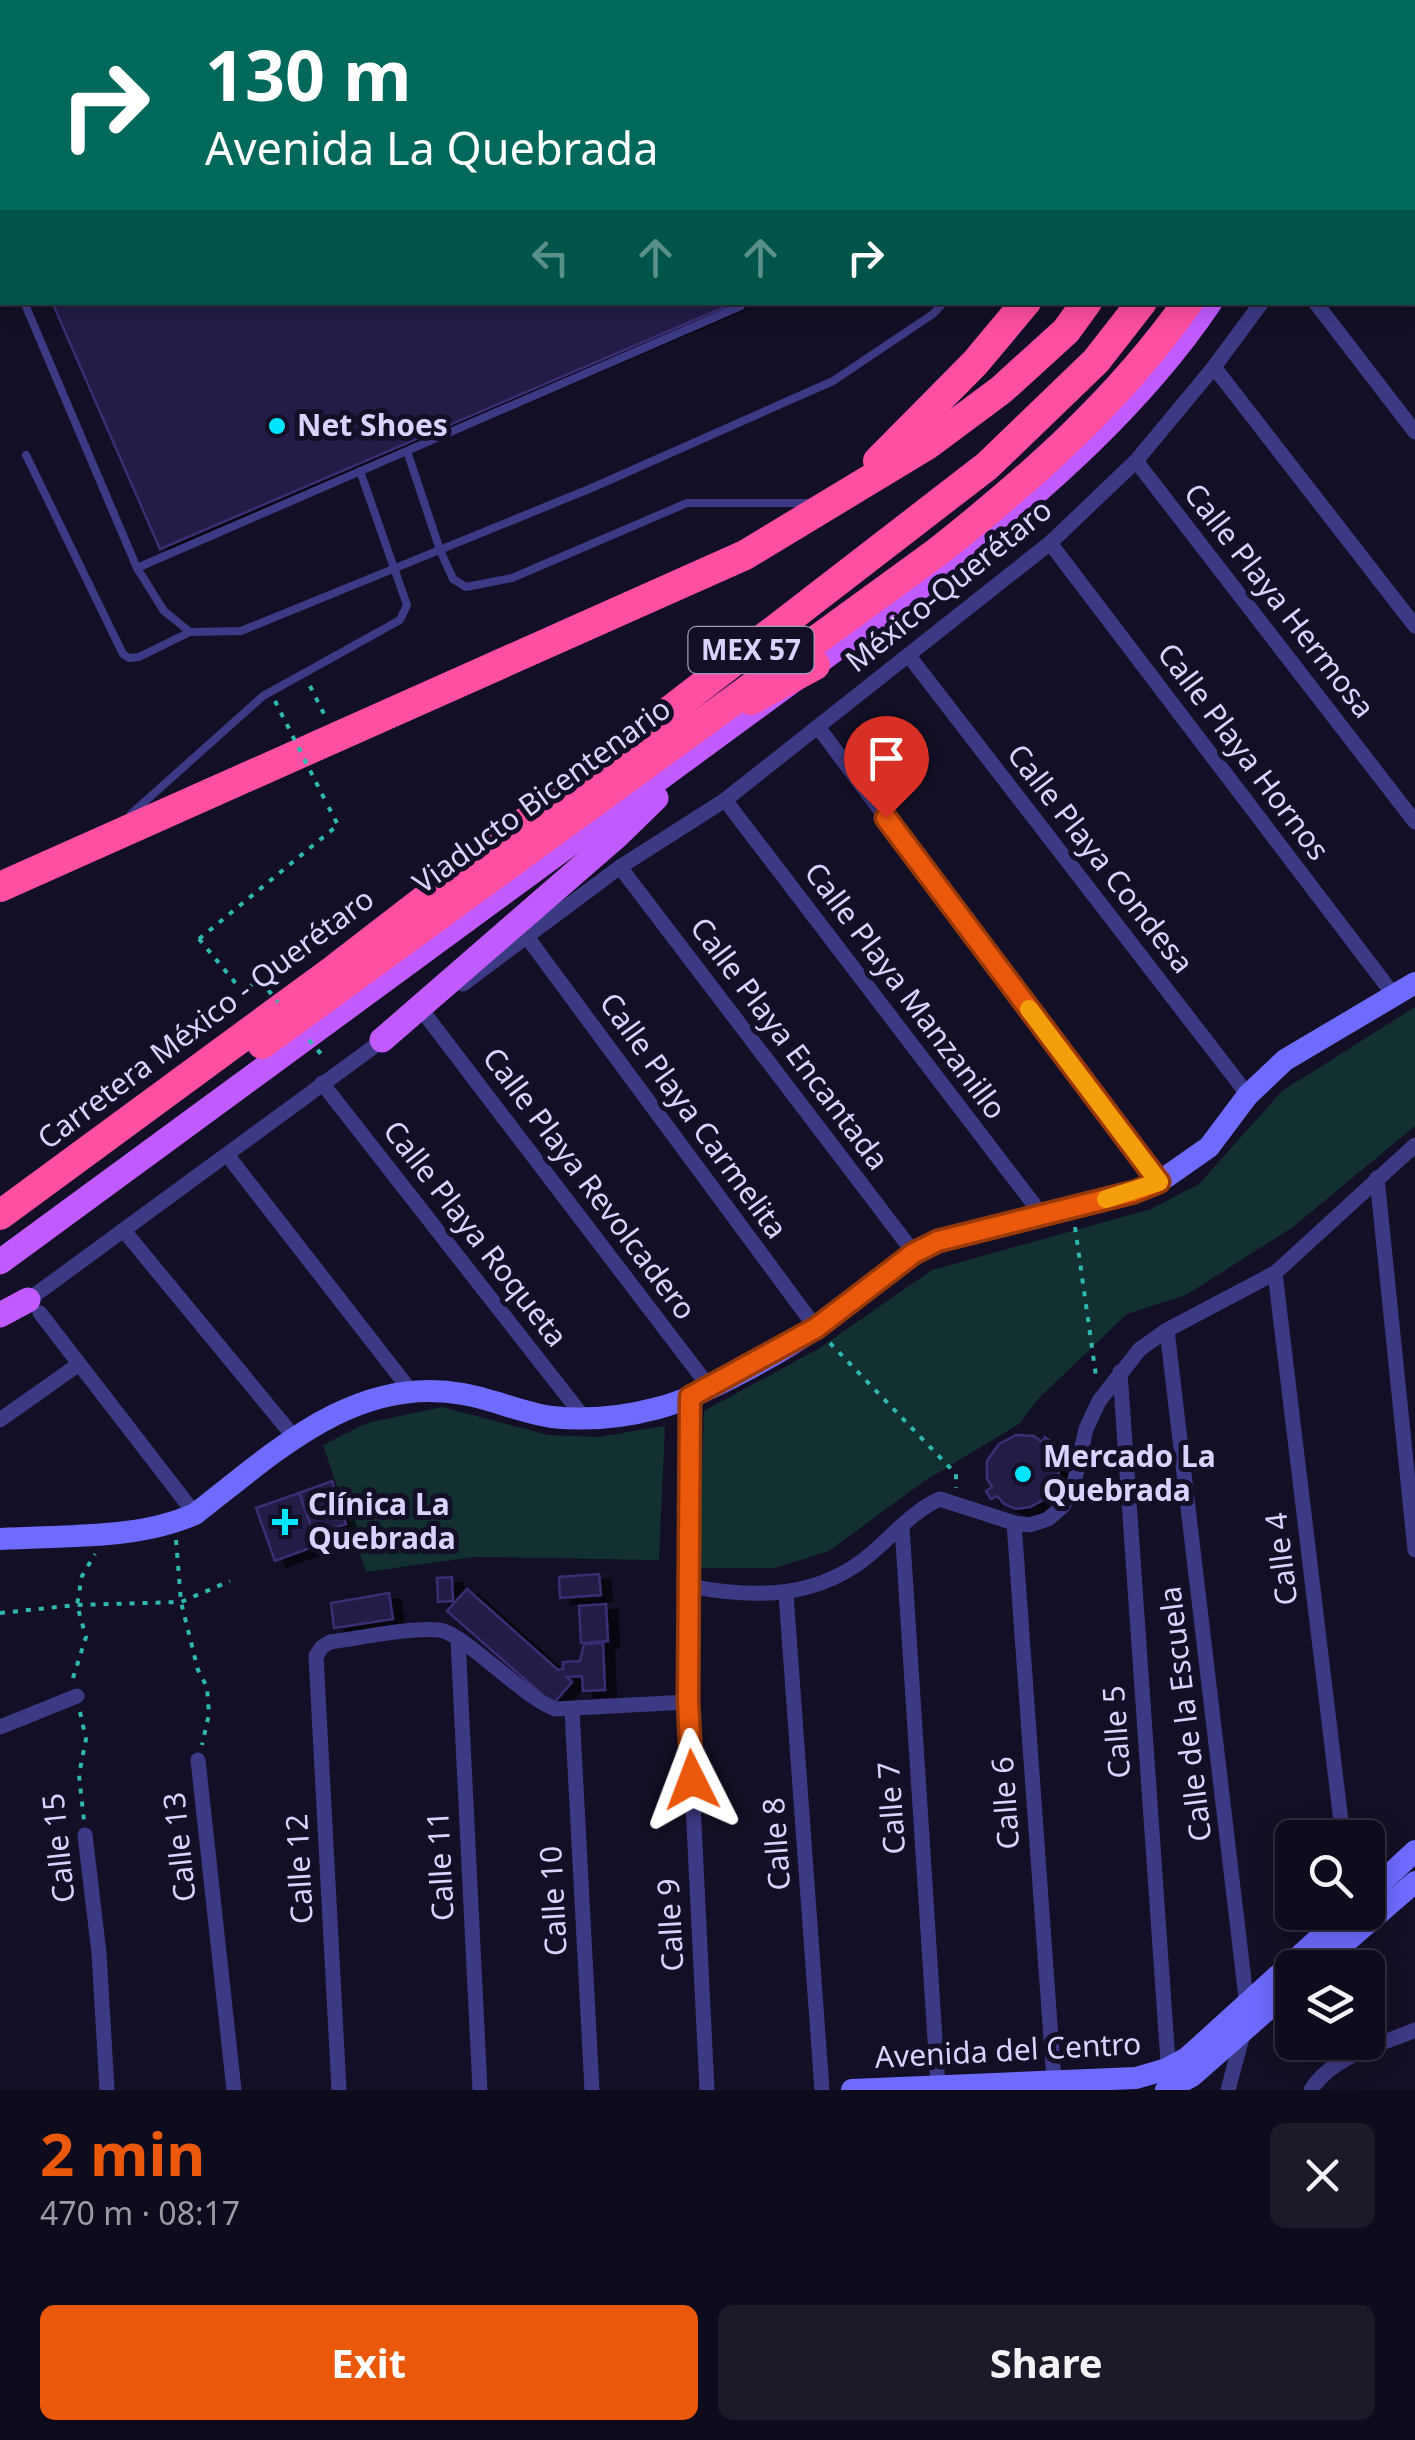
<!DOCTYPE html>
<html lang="en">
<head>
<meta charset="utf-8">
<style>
	:root { --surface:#0e0b1c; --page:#1c1929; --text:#f1f3f6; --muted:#9b9ba3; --line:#2e2b3b; --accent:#ea580c }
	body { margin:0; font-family:"Noto Sans",sans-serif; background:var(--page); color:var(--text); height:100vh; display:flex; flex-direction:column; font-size:38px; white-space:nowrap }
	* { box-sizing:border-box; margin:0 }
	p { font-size:32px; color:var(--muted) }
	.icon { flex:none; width:55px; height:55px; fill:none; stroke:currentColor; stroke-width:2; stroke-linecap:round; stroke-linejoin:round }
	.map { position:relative; height:2090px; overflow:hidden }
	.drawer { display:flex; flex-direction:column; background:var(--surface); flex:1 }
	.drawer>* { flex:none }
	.top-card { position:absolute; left:0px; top:0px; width:1415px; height:305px; box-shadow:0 5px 25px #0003,0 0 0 2px var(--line); background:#00695c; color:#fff; overflow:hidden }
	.buttons { position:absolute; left:1275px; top:1820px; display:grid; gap:20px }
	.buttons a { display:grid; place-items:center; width:110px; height:110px; border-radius:15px; background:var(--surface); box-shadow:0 5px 25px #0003,0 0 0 2px var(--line); font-size:50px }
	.pin { position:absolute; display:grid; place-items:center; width:85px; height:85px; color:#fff; margin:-102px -42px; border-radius:50% 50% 50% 0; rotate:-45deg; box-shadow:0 0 10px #0007 }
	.pin .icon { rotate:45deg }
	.me { position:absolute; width:110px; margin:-55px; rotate:357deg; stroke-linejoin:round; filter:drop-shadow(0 0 8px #0008) }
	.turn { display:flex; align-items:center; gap:35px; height:210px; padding:0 40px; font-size:45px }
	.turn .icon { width:130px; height:130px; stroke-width:2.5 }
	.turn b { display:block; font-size:70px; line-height:85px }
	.lanes { display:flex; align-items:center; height:95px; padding:0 40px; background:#0003; justify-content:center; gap:50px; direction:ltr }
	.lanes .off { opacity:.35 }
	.round { display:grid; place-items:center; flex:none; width:105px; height:105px; border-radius:15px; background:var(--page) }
	.head { display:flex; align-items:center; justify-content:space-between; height:170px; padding:0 40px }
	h1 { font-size:60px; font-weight:700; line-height:75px; color:var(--accent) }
	.button { display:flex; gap:20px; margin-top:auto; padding:20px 40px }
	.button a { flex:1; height:115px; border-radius:15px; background:var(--accent); color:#fff; font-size:40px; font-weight:700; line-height:115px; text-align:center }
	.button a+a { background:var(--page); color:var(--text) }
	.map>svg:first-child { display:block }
</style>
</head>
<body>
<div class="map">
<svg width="1415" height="2090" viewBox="0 0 1415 2090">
	<defs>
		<filter id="shadow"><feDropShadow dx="11" dy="6" stdDeviation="0" flood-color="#0009"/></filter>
	</defs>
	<rect width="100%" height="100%" fill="#130f26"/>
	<g fill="#12302f">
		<polygon points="1415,1007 1415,1126 1293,1227 1186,1295 1127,1314 1039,1398 1019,1424 923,1482 829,1551 775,1568 699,1568 704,1411 818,1349 932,1270 1151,1209 1199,1184 1282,1091"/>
		<polygon points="442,1407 548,1435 598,1437 665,1426 659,1560 473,1557 366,1572 323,1445 367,1423"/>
	</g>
	<g fill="#241b47" stroke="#3b2d73" stroke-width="2.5" filter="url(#shadow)">
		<polygon points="152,0 203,0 204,2 153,2"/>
		<polygon points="587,0 938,0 939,2 588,2"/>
		<polygon points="52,302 733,302 734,303 160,549"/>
		<polygon points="1016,1435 1034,1436 1042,1442 1045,1437 1053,1443 1051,1447 1059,1469 1058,1485 1047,1498 1030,1507 1016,1509 1004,1504 997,1496 991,1499 986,1491 992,1487 987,1479 987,1461 999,1444"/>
		<polygon points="332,1481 346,1524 314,1535 299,1493"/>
		<polygon points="299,1493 318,1545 275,1561 256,1508"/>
		<polygon points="599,1574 601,1595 560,1598 559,1577"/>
		<polygon points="452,1577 453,1601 438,1602 437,1578"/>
		<polygon points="467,1589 558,1670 563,1669 563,1662 580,1661 584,1644 603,1643 605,1690 583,1691 582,1676 567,1677 572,1682 553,1704 447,1611"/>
		<polygon points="389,1593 393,1619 334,1628 331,1603"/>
		<polygon points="606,1604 608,1641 581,1643 579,1606"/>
	</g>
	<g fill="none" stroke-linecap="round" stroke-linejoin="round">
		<g stroke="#2fb8b0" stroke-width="4" stroke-dasharray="5 8" stroke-linecap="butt">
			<polyline points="310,686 326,718"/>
			<polyline points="199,939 338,825 326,802"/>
			<polyline points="1075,1227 1096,1376"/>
			<polyline points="830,1343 956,1474 956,1488"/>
			<polyline points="176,1540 181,1602 198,1670 207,1687 209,1714 202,1745"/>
			<polyline points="0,1613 77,1605 181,1602 230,1581"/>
			<polyline points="73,1678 86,1637 77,1605 82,1576 95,1554"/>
			<polyline points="80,1712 86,1739 79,1775 84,1821"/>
		</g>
		<g stroke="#3d3a85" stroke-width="8">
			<polyline points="947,0 948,2"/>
			<polyline points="1076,2 1076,0"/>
			<polyline points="24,302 137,568"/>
			<polyline points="743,302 741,306 137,568 164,611 190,632 241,631 594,487 833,381 933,314 944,302"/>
			<polyline points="407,451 440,550 453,579 466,587 512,578 687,503 810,503"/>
			<polyline points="26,455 123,654 129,658 139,657 190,632"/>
			<polyline points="131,814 263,696 400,620 407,605 360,471"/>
		</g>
		<g stroke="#3d3a85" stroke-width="15">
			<polyline points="1399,2 1400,0"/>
			<polyline points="1412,133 1415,136"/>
			<polyline points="0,160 2,160"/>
			<polyline points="1315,302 1415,432"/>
			<polyline points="1214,367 1415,626"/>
			<polyline points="1136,461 1415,822"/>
			<polyline points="1050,543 1393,994"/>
			<polyline points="909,656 1248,1095"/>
			<polyline points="818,727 1159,1182"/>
			<polyline points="725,800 1042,1215"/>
			<polyline points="620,867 914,1253"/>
			<polyline points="527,937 816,1328"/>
			<polyline points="463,984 620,867 725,800 1050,543 1136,461 1214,367 1262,302"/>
			<polyline points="424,1013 710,1388"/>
			<polyline points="322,1083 585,1419"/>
			<polyline points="228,1156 410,1390"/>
			<polyline points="1377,1178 1415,1550"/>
			<polyline points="125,1232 294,1437"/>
			<polyline points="1275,1273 1343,1838"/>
			<polyline points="28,1300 387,1037"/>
			<polyline points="40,1313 195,1514"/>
			<polyline points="1167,1330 1247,2006"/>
			<polyline points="1120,1372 1169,2076"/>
			<polyline points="690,1397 688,1702 707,2090"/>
			<polyline points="0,1420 79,1364"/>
			<polyline points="1014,1523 1054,2080"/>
			<polyline points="902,1527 938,2086"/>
			<path d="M 690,1586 C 755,1599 820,1599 873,1552 C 894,1534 914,1510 940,1499 L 1014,1523 L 1030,1525 L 1048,1519 L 1063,1506 L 1073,1488 L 1086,1429 L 1099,1401 L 1140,1349 L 1167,1330 L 1275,1273 L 1415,1145"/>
			<polyline points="786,1594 822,2090"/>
			<polyline points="458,1640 480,2090"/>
			<polyline points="572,1710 592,2090"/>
			<polyline points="0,1727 77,1696"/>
			<polyline points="198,1760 234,2090"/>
			<polyline points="85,1835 99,1953 107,2090"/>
			<path d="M 339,2090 L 316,1656 L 322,1647 L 330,1642 C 360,1638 411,1627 439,1630 C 464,1633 521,1696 555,1709 L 688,1702"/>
			<polyline points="1228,2090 1243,2034"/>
			<path d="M 1311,2090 C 1332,2056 1380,2045 1415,2030"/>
		</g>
		<g stroke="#6f6bff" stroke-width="22">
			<polyline points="270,0 273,2"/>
			<polyline points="468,2 471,0"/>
			<polyline points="510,2 512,0"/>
			<polyline points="0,210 2,210"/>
			<path d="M 0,1539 C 63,1535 137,1540 195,1514 C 274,1453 355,1374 463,1394 C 493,1399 522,1413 552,1417 C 587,1421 624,1417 658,1408 C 702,1397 783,1352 820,1325 C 859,1296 895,1263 938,1241 L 1134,1192 L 1159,1182 L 1209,1147 L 1248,1095 L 1285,1060 L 1415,983"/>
			<polyline points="1368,1895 1415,1851"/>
			<polyline points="1316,1968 1415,1882"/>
			<polyline points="852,2090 1136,2078 1167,2069 1187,2058 1348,1912"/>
			<polyline points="1166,2090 1192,2076 1292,1988"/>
		</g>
		<g stroke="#c25bff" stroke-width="25">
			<polyline points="1355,2 1356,0"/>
			<polyline points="382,1040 617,836 656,798"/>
			<path d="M 0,1262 L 946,568 C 1042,490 1140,406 1210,302"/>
			<polyline points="0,1315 28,1300"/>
		</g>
		<g stroke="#ff4fa3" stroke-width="30">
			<polyline points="1128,0 1128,2"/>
			<polyline points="1200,2 1201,0"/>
			<polyline points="1250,2 1251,0"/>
			<polyline points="1300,2 1301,0"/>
			<polyline points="1334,2 1335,0"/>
			<polyline points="878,461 975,363 1026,302"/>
			<polyline points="751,700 815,665"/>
			<polyline points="0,887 745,555 927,445 1001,390 1066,331 1087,302"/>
			<polyline points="0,1215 335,969 987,466 1096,361 1142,302"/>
		</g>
		<g stroke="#2fb8b0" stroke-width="4" stroke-dasharray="5 8" stroke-linecap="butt">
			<polyline points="275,701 326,802"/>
			<polyline points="199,939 243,992 259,979 278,1002"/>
			<polyline points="309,1040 322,1055"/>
		</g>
		<path stroke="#ff4fa3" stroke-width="30" d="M 262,1044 L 940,550 C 1033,476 1119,400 1188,302"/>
	</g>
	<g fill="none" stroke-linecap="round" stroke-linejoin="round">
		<defs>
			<polyline id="route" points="692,1780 688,1702 690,1397 816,1328 914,1253 938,1241 1134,1192 1159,1182 886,818"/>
		</defs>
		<use href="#route" stroke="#983908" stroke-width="25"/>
		<use href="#route" stroke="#ea580c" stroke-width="18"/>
		<polyline stroke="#f59e0b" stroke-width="18" points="1029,1009 1159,1182 1106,1199"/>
	</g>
	<g fill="#00e5ff" stroke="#130f26" stroke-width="4">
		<circle cx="277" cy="426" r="10"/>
		<circle cx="1023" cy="1474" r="10"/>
		<path d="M280 1507h10v10h10v10h-10v10h-10v-10h-10v-10h10z"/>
	</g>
	<g text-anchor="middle" stroke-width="10" stroke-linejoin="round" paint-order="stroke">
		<rect fill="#130f26" stroke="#9e99be" stroke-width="2.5" x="688.5" y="627" width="125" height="46" rx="8"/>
		<g font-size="28" font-weight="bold" fill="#d9d4ff">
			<text x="751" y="660">MEX 57</text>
		</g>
		<g font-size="30" font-weight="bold" fill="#d9d4ff" stroke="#130f26" text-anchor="start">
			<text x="297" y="436">Net Shoes</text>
			<text x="1043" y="1467">Mercado La<tspan x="1043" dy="34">Quebrada</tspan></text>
			<text x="308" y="1515">Clínica La<tspan x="308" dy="34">Quebrada</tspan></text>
		</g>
		<g font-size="30" fill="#d9d4ff" stroke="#130f26">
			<text transform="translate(949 586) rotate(-39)" y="10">México-Querétaro</text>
			<text transform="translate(1279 601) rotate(52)" y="10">Calle Playa Hermosa</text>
			<text transform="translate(1243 752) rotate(53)" y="10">Calle Playa Hornos</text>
			<text transform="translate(542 796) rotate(-36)" y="10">Viaducto Bicentenario</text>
			<text transform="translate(1100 859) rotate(52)" y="10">Calle Playa Condesa</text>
			<text transform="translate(905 991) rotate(53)" y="10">Calle Playa Manzanillo</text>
			<text transform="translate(206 1019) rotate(-37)" y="10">Carretera México - Querétaro</text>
			<text transform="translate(789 1044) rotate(53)" y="10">Calle Playa Encantada</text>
			<text transform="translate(693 1116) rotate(54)" y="10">Calle Playa Carmelita</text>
			<text transform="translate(589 1184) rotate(53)" y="10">Calle Playa Revolcadero</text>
			<text transform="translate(475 1234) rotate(52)" y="10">Calle Playa Roqueta</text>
			<text transform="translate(1282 1559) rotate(-97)" y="10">Calle 4</text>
			<text transform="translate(1186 1714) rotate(-97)" y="10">Calle de la Escuela</text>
			<text transform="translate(1117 1732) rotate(-94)" y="10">Calle 5</text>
			<text transform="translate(1006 1803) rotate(-94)" y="10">Calle 6</text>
			<text transform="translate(892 1808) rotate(-94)" y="10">Calle 7</text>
			<text transform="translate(777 1844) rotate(-94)" y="10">Calle 8</text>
			<text transform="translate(180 1847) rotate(-96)" y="10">Calle 13</text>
			<text transform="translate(59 1848) rotate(-96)" y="10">Calle 15</text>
			<text transform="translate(441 1866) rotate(-93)" y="10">Calle 11</text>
			<text transform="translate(300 1869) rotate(-93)" y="10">Calle 12</text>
			<text transform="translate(554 1901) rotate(-93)" y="10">Calle 10</text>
			<text transform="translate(671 1925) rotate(-93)" y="10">Calle 9</text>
			<text transform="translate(1008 2051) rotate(-3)" y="10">Avenida del Centro</text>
		</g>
	</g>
</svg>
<div class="buttons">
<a><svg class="icon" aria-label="search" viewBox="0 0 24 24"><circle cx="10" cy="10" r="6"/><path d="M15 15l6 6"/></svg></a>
<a><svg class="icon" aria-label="layers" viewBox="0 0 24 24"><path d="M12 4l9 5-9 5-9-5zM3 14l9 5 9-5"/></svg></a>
</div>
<div class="pin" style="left:886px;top:818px;background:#d93025"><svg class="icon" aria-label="arrive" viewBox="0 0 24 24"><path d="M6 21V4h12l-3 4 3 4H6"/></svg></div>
<svg class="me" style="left:692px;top:1780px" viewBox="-20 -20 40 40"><path d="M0-17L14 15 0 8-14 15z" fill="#ea580c" stroke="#fff" stroke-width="4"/></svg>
<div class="top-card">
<div class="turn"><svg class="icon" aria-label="right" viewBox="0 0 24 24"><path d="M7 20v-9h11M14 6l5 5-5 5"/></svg><div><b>130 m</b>Avenida La Quebrada</div></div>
<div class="lanes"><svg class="icon off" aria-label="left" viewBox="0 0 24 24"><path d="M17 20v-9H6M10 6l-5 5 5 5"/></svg><svg class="icon off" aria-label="ahead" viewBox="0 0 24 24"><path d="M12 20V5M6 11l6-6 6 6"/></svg><svg class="icon off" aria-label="ahead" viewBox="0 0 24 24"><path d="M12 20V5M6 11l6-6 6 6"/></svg><svg class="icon" aria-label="right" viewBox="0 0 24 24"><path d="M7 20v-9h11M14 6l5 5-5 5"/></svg></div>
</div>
</div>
<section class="drawer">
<div class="head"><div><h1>2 min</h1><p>470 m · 08:17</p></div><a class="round"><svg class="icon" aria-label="close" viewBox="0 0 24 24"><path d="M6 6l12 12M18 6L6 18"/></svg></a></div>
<div class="button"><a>Exit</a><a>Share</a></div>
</section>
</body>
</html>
